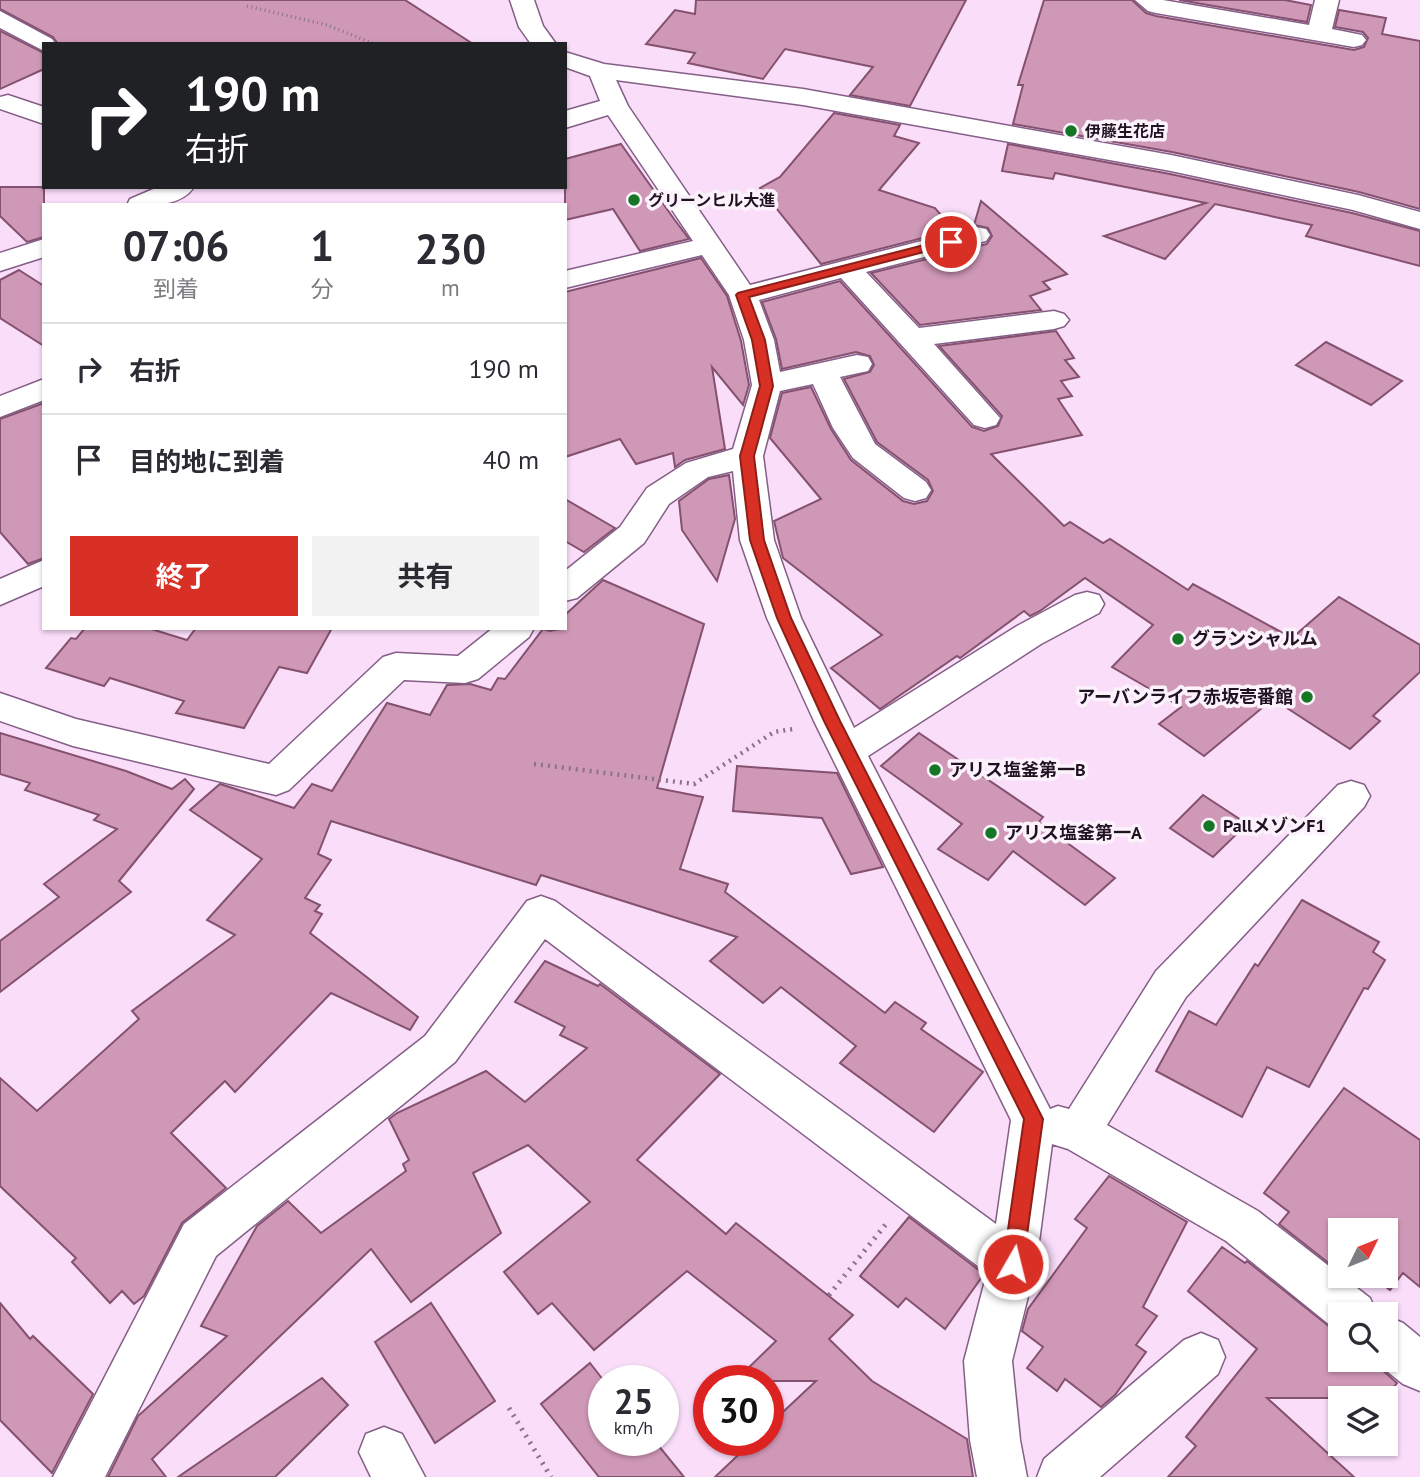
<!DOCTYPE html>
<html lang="ja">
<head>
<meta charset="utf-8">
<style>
	:root { --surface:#fff; --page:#f2f2f3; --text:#2b2b33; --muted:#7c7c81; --line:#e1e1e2; --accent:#d93025 }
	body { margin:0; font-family:"PT Sans","Noto Sans JP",sans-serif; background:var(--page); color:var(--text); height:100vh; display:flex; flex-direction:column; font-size:26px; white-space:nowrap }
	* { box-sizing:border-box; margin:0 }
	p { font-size:23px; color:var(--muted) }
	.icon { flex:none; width:38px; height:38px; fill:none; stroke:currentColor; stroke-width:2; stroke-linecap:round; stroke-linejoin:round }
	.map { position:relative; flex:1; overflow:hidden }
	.sheet { position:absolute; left:42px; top:203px; width:525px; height:427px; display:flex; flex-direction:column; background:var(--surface); border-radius:0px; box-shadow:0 2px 5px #0004 }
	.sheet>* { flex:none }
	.top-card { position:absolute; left:42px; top:42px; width:525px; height:147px; border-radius:0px; box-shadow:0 2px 5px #0004; background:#202124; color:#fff; overflow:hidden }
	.needle { width:46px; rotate:47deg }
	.controls { position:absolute; left:1328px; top:1218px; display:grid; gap:14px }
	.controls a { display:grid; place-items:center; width:70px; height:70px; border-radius:0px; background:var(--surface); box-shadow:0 2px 5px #0004; font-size:35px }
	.speed { position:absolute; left:588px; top:1365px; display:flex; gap:14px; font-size:35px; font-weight:700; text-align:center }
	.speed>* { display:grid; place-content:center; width:91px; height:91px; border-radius:50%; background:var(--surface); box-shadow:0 2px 5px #0004; line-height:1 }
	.speed small { font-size:18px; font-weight:400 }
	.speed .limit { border:10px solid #d22; background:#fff; color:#111 }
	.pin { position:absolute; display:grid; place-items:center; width:60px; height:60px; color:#fff; margin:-30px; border:4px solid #fff; border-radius:50%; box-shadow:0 2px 7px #0007 }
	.me { position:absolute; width:77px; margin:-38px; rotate:8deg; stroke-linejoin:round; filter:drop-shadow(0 0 5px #0008) }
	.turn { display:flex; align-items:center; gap:24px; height:147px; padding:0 28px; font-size:32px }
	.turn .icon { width:91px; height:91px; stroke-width:2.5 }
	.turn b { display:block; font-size:49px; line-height:60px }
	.eta { display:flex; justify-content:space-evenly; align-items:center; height:119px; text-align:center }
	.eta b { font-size:42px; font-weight:700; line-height:49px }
	.primary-button { display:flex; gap:14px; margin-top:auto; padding:14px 28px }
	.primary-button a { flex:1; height:80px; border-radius:0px; background:var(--accent); color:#fff; font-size:28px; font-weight:700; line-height:80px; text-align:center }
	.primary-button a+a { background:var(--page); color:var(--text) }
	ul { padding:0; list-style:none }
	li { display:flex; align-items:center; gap:21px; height:91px; padding:0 28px; border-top:2px solid var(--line) }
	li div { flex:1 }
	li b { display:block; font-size:26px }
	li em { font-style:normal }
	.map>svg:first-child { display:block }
</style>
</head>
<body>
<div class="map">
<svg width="1420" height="1477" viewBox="0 0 1420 1477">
	<rect width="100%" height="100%" fill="#f9ddf9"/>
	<g fill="#d098b7" stroke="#84516e" stroke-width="2">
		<polygon points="0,0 405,0 473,44 58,44 53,37 0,9"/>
		<polygon points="696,0 966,0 910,106 850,95 873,67 785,49 763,79 688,63 695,53 646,44 675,10 695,14"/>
		<polygon points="1044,0 1132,0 1146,13 1156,16 1354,50 1364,47 1368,38 1363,32 1335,27 1339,10 1386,18 1382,34 1420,41 1420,209 1359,192 1172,152 1013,124 1023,85 1018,85"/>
		<polygon points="1179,0 1285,0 1311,5 1307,22"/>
		<polygon points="0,31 44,53 44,69 0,89"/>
		<polygon points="834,113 900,125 894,136 919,143 879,190 935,208 954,230 821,264 760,188 780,177"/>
		<polygon points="621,144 674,219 689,239 640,251 613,209 565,220 565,159"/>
		<polygon points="1008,144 1170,174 1352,213 1420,231 1420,266 1306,236 1312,225 1215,204 1165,259 1104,236 1206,203 1055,173 1053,179 1002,171"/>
		<polygon points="0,187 44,187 44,237 27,242 0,216"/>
		<polygon points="981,201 1067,274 1043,282 1050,289 1030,296 1041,310 920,325 871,273 987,244 992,236 988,228 974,225"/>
		<polygon points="701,258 727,296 741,341 749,385 743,405 712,367 725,449 685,460 675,467 673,453 636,464 620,439 565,457 565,292"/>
		<polygon points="19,270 44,286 44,346 0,318 0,280"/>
		<polygon points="840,281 972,427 984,431 998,426 1002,416 939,346 1056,331 1074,358 1065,360 1079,377 1061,381 1072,396 1058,399 1082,435 991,454 1064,526 1070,522 1103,543 1110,539 1188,590 1193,584 1292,638 1339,597 1420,645 1420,672 1373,716 1380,721 1350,749 1273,699 1204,756 1159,724 1181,707 1112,667 1153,625 1085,578 1040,611 1030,616 1024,611 960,658 957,656 880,709 831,668 882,635 783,558 774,521 821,499 770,438 782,393 811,387 831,429 851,460 903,501 914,504 927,501 933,491 928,480 877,442 844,379 870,372 874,365 870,356 856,352 782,369 776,339 762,302"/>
		<polygon points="1326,342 1402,381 1371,405 1296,365"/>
		<polygon points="44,403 44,558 28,564 0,532 0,419"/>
		<polygon points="729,475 735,519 717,581 682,530 679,501 709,479"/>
		<polygon points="565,499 615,528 584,552 565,541"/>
		<polygon points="603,580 704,624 657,788 703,797 680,869 728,884 725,892 885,1013 895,1002 926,1023 921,1029 983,1072 934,1132 840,1063 856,1046 781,987 763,1003 710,961 737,937 541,875 536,885 331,821 318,854 331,860 305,898 320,905 315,911 322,914 310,933 418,1017 410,1030 331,993 235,1092 225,1081 171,1133 226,1188 182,1223 144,1296 134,1304 122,1291 110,1303 72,1262 76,1258 0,1186 0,1078 37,1111 139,1019 132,1011 235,935 207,920 262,859 190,810 220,784 294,808 312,784 332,791 387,703 430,715 447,685 470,684 491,690 498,678 505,679 543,629 550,631 565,628 565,615"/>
		<polygon points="85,628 148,628 187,640 196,628 332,628 307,673 279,667 244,728 176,713 184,701 110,678 104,686 46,668 71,638 76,639"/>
		<polygon points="0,733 126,771 172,789 185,779 194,789 119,881 131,892 0,992 0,941 59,897 44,884 117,829 94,820 99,815 25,790 30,783 0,774"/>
		<polygon points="919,733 1043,817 1039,822 1115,878 1085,905 1013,851 988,880 938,849 962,824 881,766"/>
		<polygon points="737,766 837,773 883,867 851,874 822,818 733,811"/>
		<polygon points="1203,795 1247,824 1213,857 1170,828"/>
		<polygon points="1302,900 1379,942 1373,952 1385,960 1368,989 1364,988 1309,1087 1267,1067 1242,1117 1156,1071 1189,1011 1216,1025 1255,964 1258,966"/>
		<polygon points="545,961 598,986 600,984 720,1074 637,1160 726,1234 736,1223 853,1315 829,1339 872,1381 967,1439 973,1477 715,1477 754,1440 768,1440 768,1426 816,1381 735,1381 776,1341 687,1271 594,1350 552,1303 538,1314 504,1272 590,1202 528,1145 473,1173 501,1233 411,1302 371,1249 152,1459 166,1477 108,1477 138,1416 227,1336 201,1326 257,1226 288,1201 321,1233 406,1171 403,1164 409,1160 389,1119 397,1113 486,1071 525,1102 587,1048 560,1035 565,1027 515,1002"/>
		<polygon points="1344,1088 1420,1140 1420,1287 1403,1273 1390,1290 1372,1276 1386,1276 1386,1230 1340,1230 1340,1272 1279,1224 1289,1212 1264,1193"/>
		<polygon points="1109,1176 1187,1222 1143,1307 1157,1316 1136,1345 1146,1352 1115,1395 1101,1407 1065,1379 1057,1391 1027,1368 1043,1347 1022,1331 1028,1309 1087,1228 1075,1219"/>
		<polygon points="909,1217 984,1274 945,1329 906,1298 898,1307 860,1276"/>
		<polygon points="1222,1247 1245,1263 1247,1261 1340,1335 1340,1360 1371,1360 1397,1383 1385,1398 1267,1398 1354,1477 1168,1477 1196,1446 1186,1437 1257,1349 1188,1291"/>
		<polygon points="0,1303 30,1339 33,1336 93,1394 52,1473 0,1420"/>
		<polygon points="431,1303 495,1401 435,1443 375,1342"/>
		<polygon points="590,1363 604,1381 604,1440 654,1440 684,1477 599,1477 541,1404"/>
		<polygon points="322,1378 348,1405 275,1477 178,1477"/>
	</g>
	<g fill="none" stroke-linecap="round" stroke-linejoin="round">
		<defs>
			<g id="minor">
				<polygon points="510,0 534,0 543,26 556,44 531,44 519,27"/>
				<polygon points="1135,0 1163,0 1309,25 1315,0 1339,0 1332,29 1362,35 1366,40 1362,45 1354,47 1156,13 1148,11"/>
				<polygon points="0,11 52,39 56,44 44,44 44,51 0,28"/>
				<polygon points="565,52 604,64 803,89 1171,155 1358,195 1420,212 1420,229 1353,210 1171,171 803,105 616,80 628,106 750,285 976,227 986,229 990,235 986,241 866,272 919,328 1054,311 1064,314 1069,320 1064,326 1054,329 934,344 1000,418 996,425 985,428 974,425 841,278 759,300 774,340 780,372 857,355 868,357 872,364 868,371 840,377 875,444 926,482 931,490 926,498 915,501 904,498 853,458 833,428 813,384 780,391 763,456 774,540 801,618 854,728 1017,626 1075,595 1087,592 1099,595 1104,604 1099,613 1041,644 868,756 1050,1109 1058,1106 1069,1109 1156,971 1338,785 1351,781 1364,785 1370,796 1364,807 1186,997 1107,1125 1258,1211 1370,1298 1377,1314 1340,1314 1340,1332 1336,1330 1226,1241 1068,1149 1052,1144 1036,1264 1012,1361 1020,1440 1027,1477 977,1477 970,1440 964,1361 987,1273 545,939 455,1062 216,1256 105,1477 53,1477 184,1224 425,1036 527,901 541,896 555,901 996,1224 1011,1120 814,721 767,618 740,540 733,471 708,477 669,504 644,543 577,598 565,601 565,571 620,527 647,488 686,463 733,449 752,385 744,340 729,295 702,255 565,288 565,271 693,241 608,115 565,128 565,111 600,101 590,76 565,67"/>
				<polygon points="8,95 44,107 44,124 0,109 0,97"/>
				<path d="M 158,187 L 194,187 C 180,208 148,205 127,205 L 130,199 Z"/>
				<polygon points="44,239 44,257 0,271 0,253"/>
				<polygon points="44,379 44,400 0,417 0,396"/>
				<polygon points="44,560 44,586 0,605 0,579"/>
				<polygon points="493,628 534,628 529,637 478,679 465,683 404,680 289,790 276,795 73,746 0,721 0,693 76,719 269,764 383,657 396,653 458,656"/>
				<polygon points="1386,1316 1403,1323 1420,1337 1420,1391 1403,1384 1373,1360 1386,1360"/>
				<polygon points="1201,1333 1218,1340 1225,1357 1218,1374 1100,1477 1037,1477 1044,1459 1184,1340"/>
				<polygon points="384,1427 402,1434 425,1477 371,1477 359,1452 366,1434"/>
			</g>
		</defs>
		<use href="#minor" stroke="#855e87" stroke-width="3"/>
		<polyline stroke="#887388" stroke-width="3.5" stroke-dasharray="1 3.5" stroke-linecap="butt" points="247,6 327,25 374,44"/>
		<polyline stroke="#887388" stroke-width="4.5" stroke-dasharray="2 5" stroke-linecap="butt" points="534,764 694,784 774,732 793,729"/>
		<g stroke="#887388" stroke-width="5" stroke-dasharray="2 6" stroke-linecap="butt">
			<polyline points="829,1295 886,1224"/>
			<polyline points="509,1408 551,1477"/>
		</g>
		<use href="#minor" fill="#fff" fill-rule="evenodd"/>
	</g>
	<polygon fill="#d93025" stroke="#8d1f18" stroke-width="2" points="951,238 955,239 955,244 749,297 765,340 773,386 754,456 764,540 791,618 840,721 1043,1119 1023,1264 1021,1271 1013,1274 1006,1271 1003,1264 1024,1119 824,721 777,618 750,540 740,456 760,386 752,340 736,295 738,293"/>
	<g fill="#157626" stroke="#fbf2fb" stroke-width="2.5">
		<circle cx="1071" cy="131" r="7"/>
		<circle cx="634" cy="200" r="7"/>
		<circle cx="1178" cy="639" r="7"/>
		<circle cx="1307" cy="697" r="7"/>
		<circle cx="935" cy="770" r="7"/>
		<circle cx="1209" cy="826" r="7"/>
		<circle cx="991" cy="833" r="7"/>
	</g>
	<g text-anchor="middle" stroke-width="7" stroke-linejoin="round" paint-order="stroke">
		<g font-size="16" font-weight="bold" fill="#211222" stroke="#fbf2fb" text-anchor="start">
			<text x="1085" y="137">伊藤生花店</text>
			<text x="648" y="206">グリーンヒル大進</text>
		</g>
		<g font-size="18" font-weight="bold" fill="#211222" stroke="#fbf2fb" text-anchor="start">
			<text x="1192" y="645">グランシャルム</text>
			<text x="1293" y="703" text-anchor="end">アーバンライフ赤坂壱番館</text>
			<text x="949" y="776">アリス塩釜第一B</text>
			<text x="1223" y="832">PallメゾンF1</text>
			<text x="1005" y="839">アリス塩釜第一A</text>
		</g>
	</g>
</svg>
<div class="controls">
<a><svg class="needle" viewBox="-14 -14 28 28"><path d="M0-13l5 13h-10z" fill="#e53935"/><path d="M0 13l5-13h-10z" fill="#7c7c81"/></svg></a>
<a><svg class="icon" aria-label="search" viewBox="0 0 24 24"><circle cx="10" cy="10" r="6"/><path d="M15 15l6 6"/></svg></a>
<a><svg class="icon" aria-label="layers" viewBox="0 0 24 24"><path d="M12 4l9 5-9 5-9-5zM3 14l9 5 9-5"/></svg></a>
</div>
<div class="speed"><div>25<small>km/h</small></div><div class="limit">30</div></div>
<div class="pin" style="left:951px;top:242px;background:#d93025"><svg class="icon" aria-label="arrive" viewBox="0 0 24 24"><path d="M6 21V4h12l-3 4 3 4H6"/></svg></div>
<svg class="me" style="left:1013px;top:1264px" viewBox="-20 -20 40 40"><circle r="17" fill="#d93025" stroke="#fff" stroke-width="3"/><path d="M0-11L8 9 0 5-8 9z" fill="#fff"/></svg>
<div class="top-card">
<div class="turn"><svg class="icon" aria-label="right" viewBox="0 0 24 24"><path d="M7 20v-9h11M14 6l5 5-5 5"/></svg><div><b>190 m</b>右折</div></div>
</div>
<section class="sheet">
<div class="eta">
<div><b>07:06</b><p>到着</p></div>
<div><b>1</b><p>分</p></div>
<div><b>230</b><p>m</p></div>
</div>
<ul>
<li><svg class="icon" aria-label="right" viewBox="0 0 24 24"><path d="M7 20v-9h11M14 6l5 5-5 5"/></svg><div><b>右折</b></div><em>190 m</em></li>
<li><svg class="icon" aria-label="arrive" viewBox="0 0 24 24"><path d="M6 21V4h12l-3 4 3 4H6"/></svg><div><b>目的地に到着</b></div><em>40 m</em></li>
</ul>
<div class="primary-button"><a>終了</a><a>共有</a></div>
</section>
</div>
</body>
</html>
